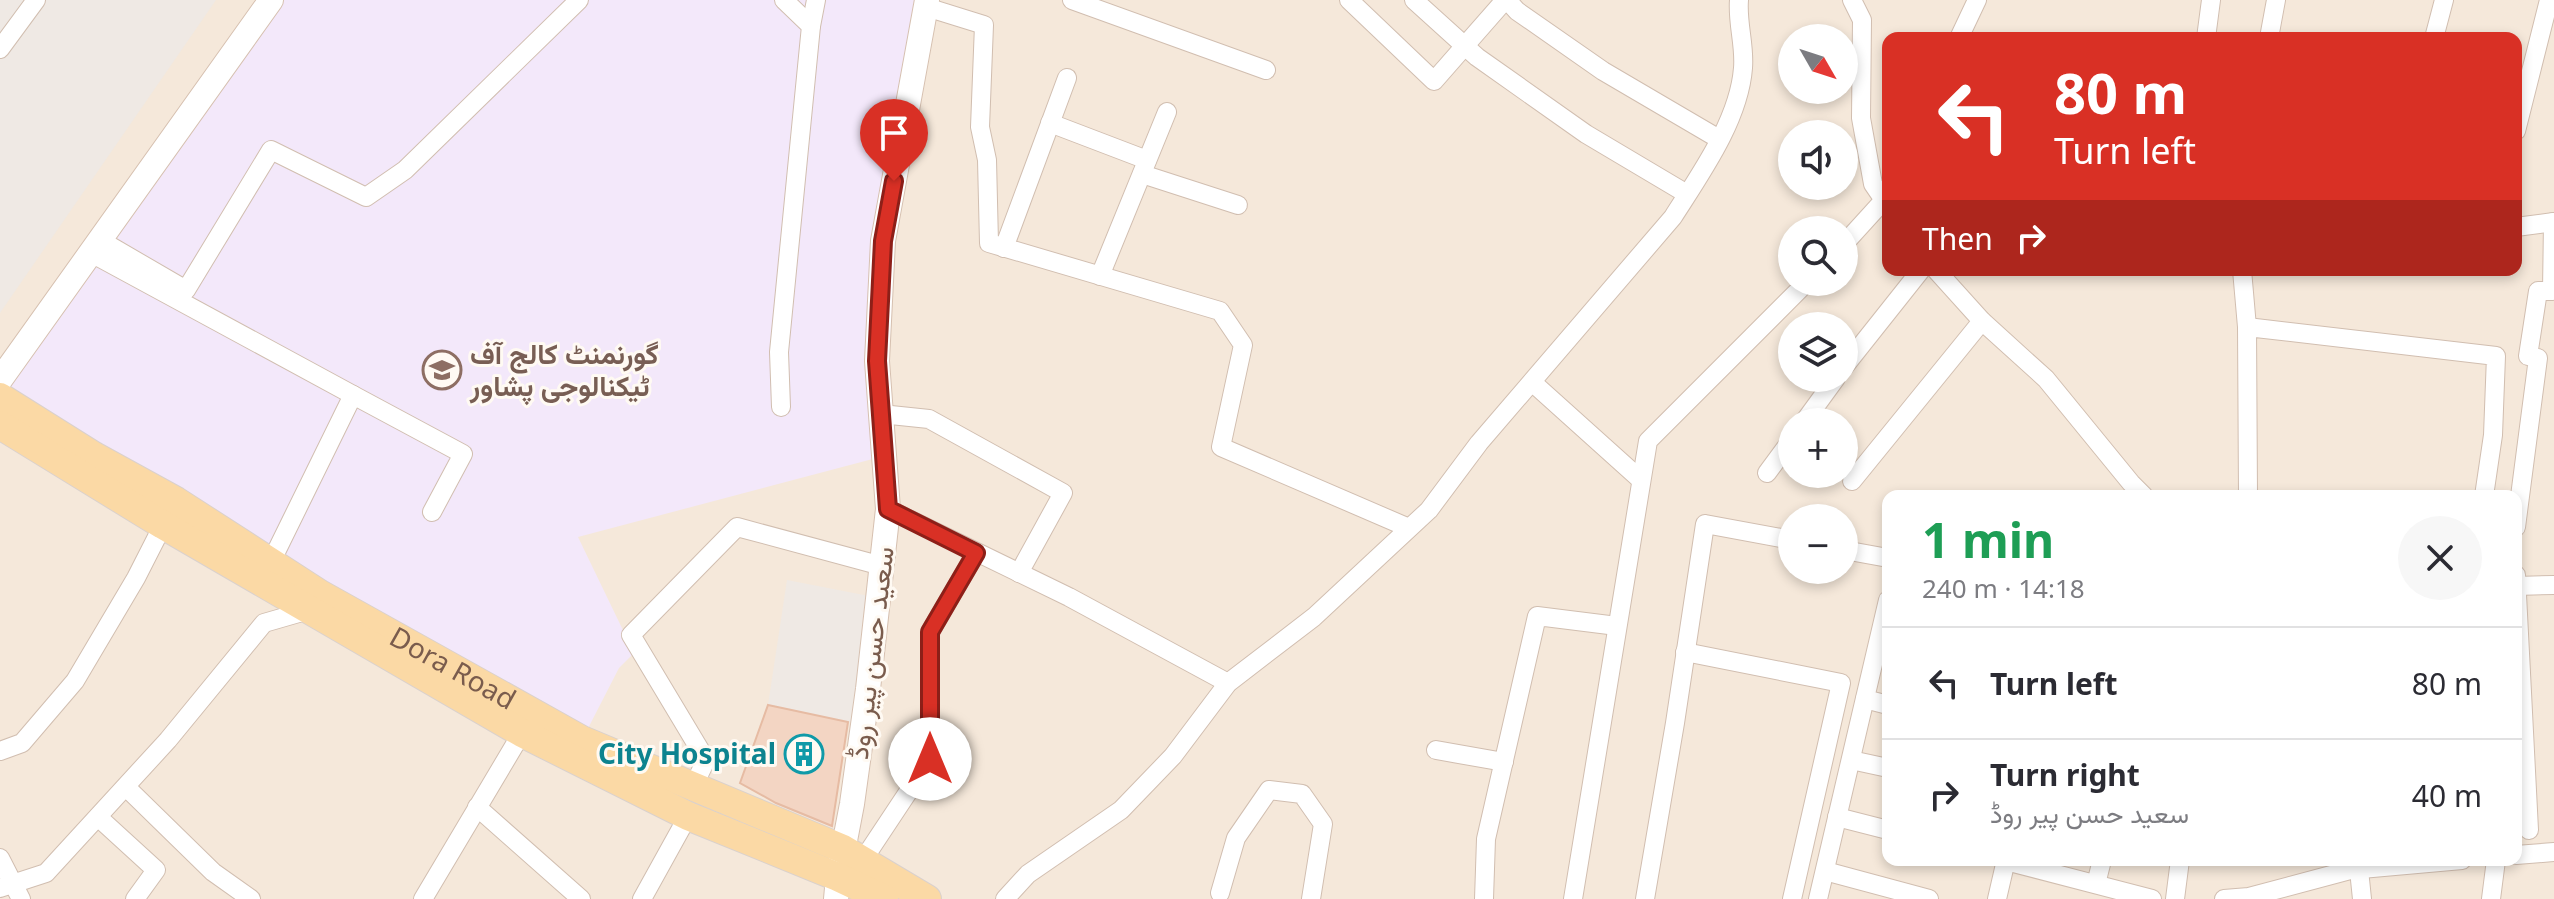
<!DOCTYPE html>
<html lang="en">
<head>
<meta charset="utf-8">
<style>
	:root { --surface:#fff; --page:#f7f7f7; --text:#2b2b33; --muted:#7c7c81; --line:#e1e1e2 }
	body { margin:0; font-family:"Noto Sans",Vazirmatn,sans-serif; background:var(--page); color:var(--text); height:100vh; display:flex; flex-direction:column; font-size:30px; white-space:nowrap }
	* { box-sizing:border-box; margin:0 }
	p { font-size:26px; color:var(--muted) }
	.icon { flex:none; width:44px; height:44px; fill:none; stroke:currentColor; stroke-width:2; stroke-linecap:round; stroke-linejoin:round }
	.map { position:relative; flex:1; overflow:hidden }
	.side { position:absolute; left:1882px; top:490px; width:640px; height:376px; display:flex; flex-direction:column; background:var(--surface); border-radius:16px; box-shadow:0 4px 12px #0003 }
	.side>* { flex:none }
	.guide { position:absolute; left:1882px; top:32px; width:640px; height:244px; border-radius:16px; box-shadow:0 4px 12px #0003; background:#d93025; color:#fff; overflow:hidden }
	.needle { width:52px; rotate:129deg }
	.fabs { position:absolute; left:1778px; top:24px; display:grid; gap:16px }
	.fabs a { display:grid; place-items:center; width:80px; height:80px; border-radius:50%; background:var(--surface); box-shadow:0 4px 12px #0003; font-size:40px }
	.pin { position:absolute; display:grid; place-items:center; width:68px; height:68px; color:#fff; margin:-82px -34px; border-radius:50% 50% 50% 0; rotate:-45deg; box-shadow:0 0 8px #0007 }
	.pin .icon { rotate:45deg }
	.me { position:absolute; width:88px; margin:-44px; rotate:0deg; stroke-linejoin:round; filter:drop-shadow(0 0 6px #0008) }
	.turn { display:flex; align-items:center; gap:28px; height:168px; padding:0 40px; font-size:36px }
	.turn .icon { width:104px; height:104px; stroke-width:2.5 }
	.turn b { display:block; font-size:56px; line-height:68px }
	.then { display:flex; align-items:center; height:76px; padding:0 40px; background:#0003; gap:16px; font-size:30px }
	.round { display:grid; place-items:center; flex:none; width:84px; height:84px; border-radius:42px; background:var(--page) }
	.head { display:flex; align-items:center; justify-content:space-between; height:136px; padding:0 40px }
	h1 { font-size:48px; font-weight:700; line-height:60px; color:#1e9e55 }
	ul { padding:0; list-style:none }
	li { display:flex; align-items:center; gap:24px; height:112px; padding:0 40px; border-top:2px solid var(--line) }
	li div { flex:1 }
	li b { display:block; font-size:30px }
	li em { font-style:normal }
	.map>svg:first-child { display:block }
</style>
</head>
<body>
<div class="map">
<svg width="2554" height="899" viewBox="0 0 2554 899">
	<rect width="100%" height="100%" fill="#fdf6ec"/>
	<path fill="#f5e8da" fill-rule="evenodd" d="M 0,0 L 2554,0 L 2554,899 L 0,899 ZM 1792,38 L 1844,38 L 1844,90 L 1792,90 ZM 1888,38 L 2516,38 L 2516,270 L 1888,270 ZM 1792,134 L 1844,134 L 1844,186 L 1792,186 ZM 1792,230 L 1844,230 L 1844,282 L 1792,282 ZM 1792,326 L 1844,326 L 1844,378 L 1792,378 ZM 1792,422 L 1844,422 L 1844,474 L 1792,474 ZM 1888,496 L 2516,496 L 2516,860 L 1888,860 ZM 1792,518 L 1844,518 L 1844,570 L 1792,570 Z"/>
	<g fill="#efe9e4">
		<polygon points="0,0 216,0 0,313"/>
		<polygon points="787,580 869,596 863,725 768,705"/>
	</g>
	<polygon fill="#f3e8fa" points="271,0 924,0 883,241 884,456 578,537 634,653 619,668 582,740 94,456 0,380"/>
	<polygon fill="#f3d5c3" stroke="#e6bba3" stroke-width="2" points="768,705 848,722 832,826 776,803 740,783"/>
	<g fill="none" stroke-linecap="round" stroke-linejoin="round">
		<defs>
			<g id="street">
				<polyline points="1072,0 1266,70"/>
				<polyline points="1349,0 1434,81 1505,0"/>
				<polyline points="1414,0 1477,57 1586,134 1687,194"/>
				<polyline points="1507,0 1517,11 1603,71 1719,139"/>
				<polyline points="1852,0 1862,20 1861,118 1873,184 1888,206"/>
				<polyline points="926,7 984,25 980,127 987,160 989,243 1220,311 1243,345 1221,447 1409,528"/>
				<polyline points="811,26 816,0"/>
				<polyline points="1959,38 1977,0"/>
				<polyline points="2206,38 2211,0"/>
				<polyline points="2269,38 2276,0"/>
				<polyline points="2434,38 2444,0"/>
				<polyline points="0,49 36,0"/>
				<polyline points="1050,123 1147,160"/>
				<polyline points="2516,131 2549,0"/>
				<polyline points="1142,174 1238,205"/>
				<polyline points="2516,227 2554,222"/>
				<polyline points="100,240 186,290 271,150 366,197 405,170 579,0"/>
				<polyline points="1844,244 1884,200 1888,193"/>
				<polyline points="1004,248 1067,78"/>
				<polyline points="91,253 353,395 271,562"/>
				<polyline points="1936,270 1982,321 2046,379 2131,483 2144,496"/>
				<polyline points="2242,270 2247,327"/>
				<polyline points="1100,276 1167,112"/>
				<polyline points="1844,367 1921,270"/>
				<polyline points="1532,382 1641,480"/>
				<polyline points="353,395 463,454 432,512"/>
				<polyline points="781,407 779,352 811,26 784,0"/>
				<polyline points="881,414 929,419 1063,493 1019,573"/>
				<polyline points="1804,422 1836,378"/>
				<polyline points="1767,473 1792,439"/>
				<polyline points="1852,481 1982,321"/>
				<polyline points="2248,496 2247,327 2496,356 2493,435 2484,496"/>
				<polyline points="888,509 1069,597 1228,683"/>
				<polyline points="2516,527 2538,358 2528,356 2538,291 2552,291 2553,222"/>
				<polyline points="1844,550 1888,558"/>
				<polyline points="2516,575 2529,830"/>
				<polyline points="2516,586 2554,585"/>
				<polyline points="1685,652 1841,683 1792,899"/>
				<polyline points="1865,699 1888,705"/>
				<polyline points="1436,750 1504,762"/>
				<polyline points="0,751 22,743 75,681 136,578 163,525"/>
				<polyline points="1851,760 1888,768"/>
				<polyline points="126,787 213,872 251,899"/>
				<polyline points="693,787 706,760 631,635 737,527 882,566"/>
				<polyline points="477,807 581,899"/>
				<polyline points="98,817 156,870 135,899"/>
				<polyline points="1837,817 1888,830"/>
				<polyline points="2516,855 2554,852"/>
				<polyline points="0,858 21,899"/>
				<polyline points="863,860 930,759 930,632 976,553"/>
				<polyline points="2002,860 2152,899"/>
				<polyline points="2358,860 2362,899"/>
				<polyline points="1825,871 1929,899"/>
				<polyline points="2096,884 2102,860"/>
				<polyline points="0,888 46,873 168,740 264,623 309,610"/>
				<polyline points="1220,893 1236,838 1269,790 1302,794 1323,824 1311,899"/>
				<polyline points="423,899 526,726"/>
				<polyline points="642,899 688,816"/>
				<path d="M 1005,899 L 1028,874 L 1121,810 L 1173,756 L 1228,683 L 1314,617 L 1429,510 L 1479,443 L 1673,217 C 1701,173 1739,120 1743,68 C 1745,45 1737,23 1739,0"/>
				<polyline points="1484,899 1486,839 1537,616 1617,626"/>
				<polyline points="1573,899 1648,441 1807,282"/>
				<polyline points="1645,899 1675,723 1705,524 1792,540"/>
				<polyline points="1818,899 1888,600"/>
				<polyline points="1997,899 2006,860"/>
				<polyline points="2175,899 2180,860"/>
				<polyline points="2224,899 2249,897 2350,870 2462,860"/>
				<polyline points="2491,899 2496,860"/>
			</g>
			<g id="secondary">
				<polyline points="0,380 271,0"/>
				<polyline points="836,899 838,877 852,804 868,689 888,509 877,361 883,241 927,0"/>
			</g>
			<g id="primary">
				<path id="s1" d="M 0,397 L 94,456 L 176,501 L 320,594 L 582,740 L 843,849 L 927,899"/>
				<polyline points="0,425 163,525 522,733 688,816 838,877 884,899"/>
			</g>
		</defs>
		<use href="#street" stroke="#d1beb0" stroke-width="20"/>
		<use href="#secondary" stroke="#d6c0b0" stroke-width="26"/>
		<use href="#primary" stroke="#dad1cd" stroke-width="30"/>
		<use href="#street" stroke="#fff" stroke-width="18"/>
		<use href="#secondary" stroke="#fff" stroke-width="24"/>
		<use href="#primary" stroke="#fbd9a5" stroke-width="28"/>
	</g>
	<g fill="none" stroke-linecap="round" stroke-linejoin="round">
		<defs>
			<polyline id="route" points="894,181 883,241 877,361 888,509 976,553 930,632 930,759"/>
		</defs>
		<use href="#route" stroke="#8d1f18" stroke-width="20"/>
		<use href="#route" stroke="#d93025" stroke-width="14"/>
	</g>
	<defs>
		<symbol id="university-ring" viewBox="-11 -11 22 22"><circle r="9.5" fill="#fffaf3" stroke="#8d6e63" stroke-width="1.5"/><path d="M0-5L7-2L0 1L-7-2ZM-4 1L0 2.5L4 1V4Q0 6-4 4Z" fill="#8d6e63"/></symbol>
		<symbol id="building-ring" viewBox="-11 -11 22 22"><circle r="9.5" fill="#fffaf3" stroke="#0f9aa8" stroke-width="1.5"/><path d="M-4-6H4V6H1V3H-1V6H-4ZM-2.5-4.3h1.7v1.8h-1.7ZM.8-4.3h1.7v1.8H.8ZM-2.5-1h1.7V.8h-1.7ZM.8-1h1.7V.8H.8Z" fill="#0f9aa8"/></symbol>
	</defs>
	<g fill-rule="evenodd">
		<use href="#university-ring" x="420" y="348" width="44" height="44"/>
		<use href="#building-ring" x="782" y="732" width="44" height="44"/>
	</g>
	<g text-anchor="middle" stroke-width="6" stroke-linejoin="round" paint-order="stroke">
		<g font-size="28" font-weight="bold" fill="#785e54" stroke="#fffaf3" text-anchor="start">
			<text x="470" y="364">گورنمنٹ کالج آف<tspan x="470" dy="32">ٹیکنالوجی پشاور</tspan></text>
		</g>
		<g font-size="28" fill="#7a5c4d" stroke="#fffaf3">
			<text transform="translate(871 653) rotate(-83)" y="10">سعید حسن پیر روڈ</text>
			<text dy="10" stroke="none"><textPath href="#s1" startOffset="528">Dora Road</textPath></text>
		</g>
		<g font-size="28" font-weight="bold" fill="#0d838f" stroke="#fffaf3" text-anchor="end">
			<text x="776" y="764">City Hospital</text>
		</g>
	</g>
</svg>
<div class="fabs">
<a><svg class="needle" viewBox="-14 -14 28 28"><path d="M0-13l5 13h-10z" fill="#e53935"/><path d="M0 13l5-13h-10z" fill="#7c7c81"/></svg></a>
<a><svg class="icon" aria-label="sound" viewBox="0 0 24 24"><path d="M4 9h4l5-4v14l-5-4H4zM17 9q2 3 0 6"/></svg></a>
<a><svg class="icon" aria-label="search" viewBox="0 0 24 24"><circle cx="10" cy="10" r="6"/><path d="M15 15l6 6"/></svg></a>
<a><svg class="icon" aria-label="layers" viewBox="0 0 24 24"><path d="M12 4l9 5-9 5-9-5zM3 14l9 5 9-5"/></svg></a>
<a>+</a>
<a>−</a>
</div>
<div class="pin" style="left:894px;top:181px;background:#d93025"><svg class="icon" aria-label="arrive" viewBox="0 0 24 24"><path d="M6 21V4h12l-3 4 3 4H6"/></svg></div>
<svg class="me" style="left:930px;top:759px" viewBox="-20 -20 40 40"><circle r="19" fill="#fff"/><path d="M0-13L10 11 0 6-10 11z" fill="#d93025"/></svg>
<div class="guide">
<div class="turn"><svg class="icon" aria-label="left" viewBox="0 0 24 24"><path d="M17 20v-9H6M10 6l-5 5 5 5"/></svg><div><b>80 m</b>Turn left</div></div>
<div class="then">Then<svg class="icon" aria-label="right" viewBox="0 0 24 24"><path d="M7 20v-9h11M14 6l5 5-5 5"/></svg></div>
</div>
<section class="side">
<div class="head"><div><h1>1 min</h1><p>240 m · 14:18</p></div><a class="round"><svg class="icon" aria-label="close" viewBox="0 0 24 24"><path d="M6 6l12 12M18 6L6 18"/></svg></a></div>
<ul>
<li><svg class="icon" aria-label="left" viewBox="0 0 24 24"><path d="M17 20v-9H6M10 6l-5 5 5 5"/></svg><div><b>Turn left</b></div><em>80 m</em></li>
<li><svg class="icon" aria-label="right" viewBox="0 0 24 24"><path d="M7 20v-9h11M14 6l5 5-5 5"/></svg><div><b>Turn right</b><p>سعید حسن پیر روڈ</p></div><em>40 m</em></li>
</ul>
</section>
</div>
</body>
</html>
